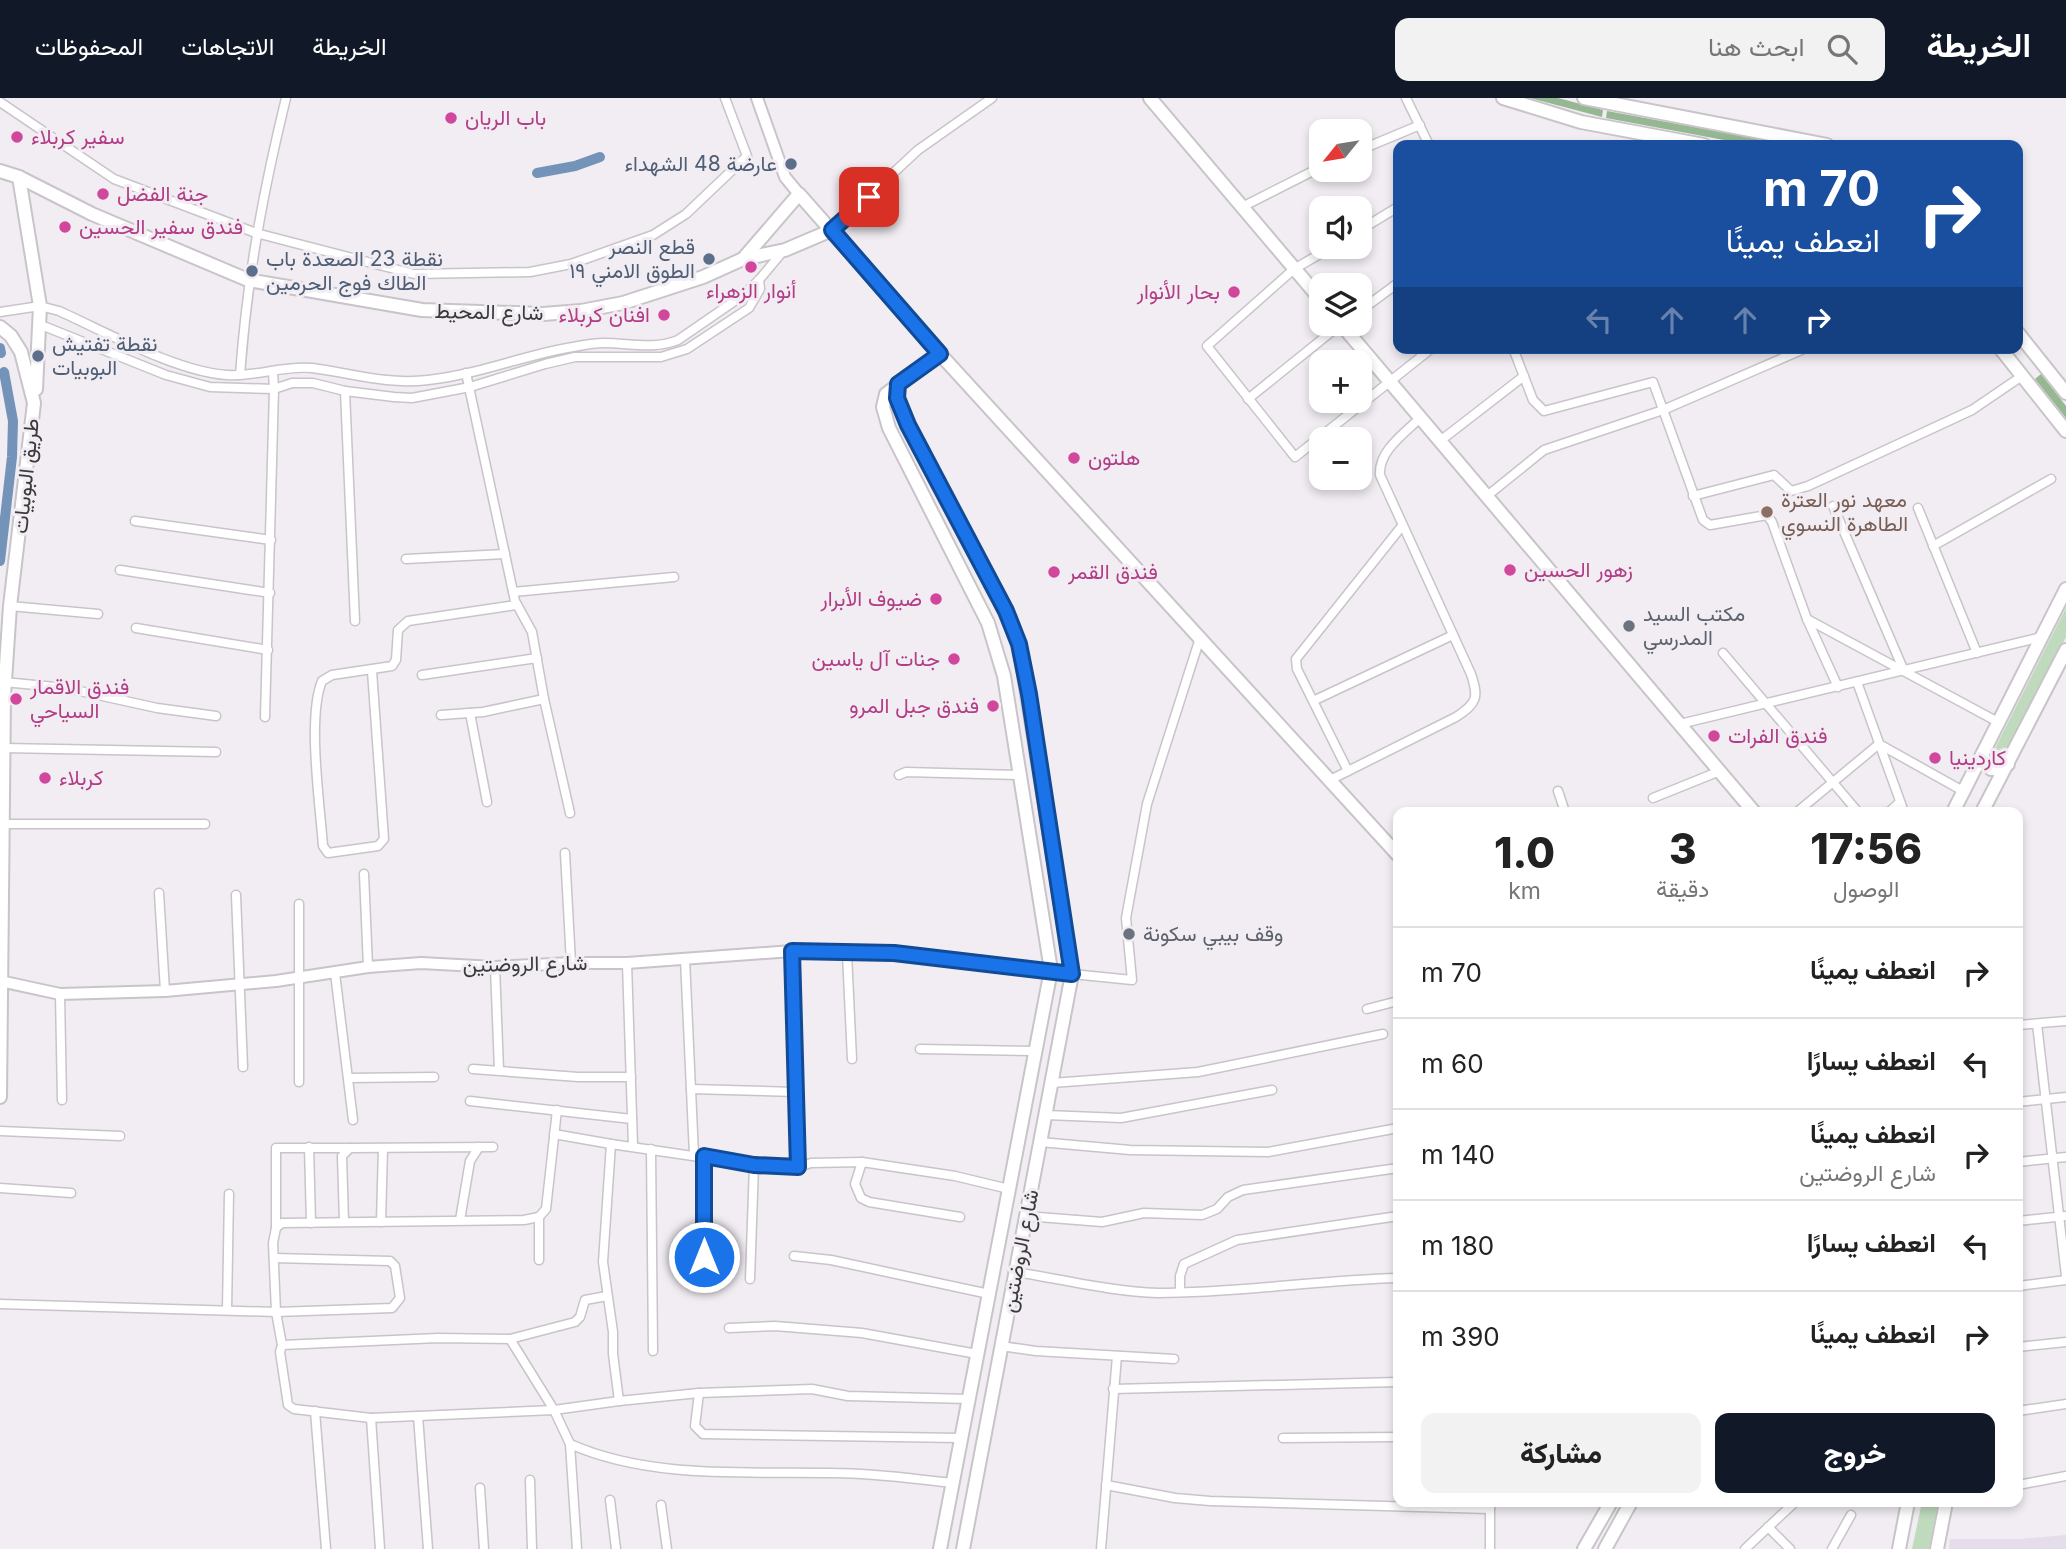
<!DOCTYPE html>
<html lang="ar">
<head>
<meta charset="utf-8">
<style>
	:root { --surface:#fff; --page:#f2f2f2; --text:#222; --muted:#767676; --line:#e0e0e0; --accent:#111827 }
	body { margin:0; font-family:Inter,Vazirmatn,sans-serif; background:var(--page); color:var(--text); direction:rtl; height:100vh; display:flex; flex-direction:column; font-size:26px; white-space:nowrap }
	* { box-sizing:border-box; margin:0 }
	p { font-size:23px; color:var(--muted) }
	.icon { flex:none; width:38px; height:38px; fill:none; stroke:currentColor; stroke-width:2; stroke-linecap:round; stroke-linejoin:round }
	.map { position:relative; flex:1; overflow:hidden; direction:ltr }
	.panel { position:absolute; left:1393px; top:709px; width:630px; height:700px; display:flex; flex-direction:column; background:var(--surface); border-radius:14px; box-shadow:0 4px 10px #0003; direction:rtl }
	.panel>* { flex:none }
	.top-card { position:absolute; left:1393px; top:42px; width:630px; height:214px; border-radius:14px; box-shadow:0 4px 10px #0003; direction:rtl; background:#1a4fa0; color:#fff; overflow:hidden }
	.needle { width:46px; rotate:240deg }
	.tools { position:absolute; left:1309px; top:21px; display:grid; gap:14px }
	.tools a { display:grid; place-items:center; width:63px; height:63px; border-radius:14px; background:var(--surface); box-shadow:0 4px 10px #0003; font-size:35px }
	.pin { position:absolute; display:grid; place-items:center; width:60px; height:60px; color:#fff; margin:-30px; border-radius:14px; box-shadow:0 4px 10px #0006 }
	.me { position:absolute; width:77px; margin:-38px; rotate:0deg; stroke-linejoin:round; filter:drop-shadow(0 0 5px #0008) }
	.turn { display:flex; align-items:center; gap:24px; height:147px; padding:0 28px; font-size:32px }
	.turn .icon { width:91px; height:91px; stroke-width:2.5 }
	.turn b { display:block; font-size:49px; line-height:60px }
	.lanes { display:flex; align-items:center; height:66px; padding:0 28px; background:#0003; justify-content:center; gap:35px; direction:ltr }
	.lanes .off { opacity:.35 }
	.eta { display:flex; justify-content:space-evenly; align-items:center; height:119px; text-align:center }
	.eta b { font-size:42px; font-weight:800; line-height:49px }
	.action { display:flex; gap:14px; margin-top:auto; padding:14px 28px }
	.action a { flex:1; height:80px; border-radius:14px; background:var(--accent); color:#fff; font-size:28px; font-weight:800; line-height:80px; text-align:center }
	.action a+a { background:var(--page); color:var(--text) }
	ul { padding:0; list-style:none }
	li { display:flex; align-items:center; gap:21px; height:91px; padding:0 28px; border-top:2px solid var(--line) }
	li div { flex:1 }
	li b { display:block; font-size:26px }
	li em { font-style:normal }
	header { display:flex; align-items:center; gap:42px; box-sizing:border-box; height:98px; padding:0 35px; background:var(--accent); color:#fff }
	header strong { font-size:33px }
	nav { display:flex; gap:38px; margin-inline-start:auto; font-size:24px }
	.search { width:490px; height:63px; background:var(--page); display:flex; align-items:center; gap:18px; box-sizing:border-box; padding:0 24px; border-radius:14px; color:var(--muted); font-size:26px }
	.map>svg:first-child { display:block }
</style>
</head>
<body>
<header>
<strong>الخريطة</strong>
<div class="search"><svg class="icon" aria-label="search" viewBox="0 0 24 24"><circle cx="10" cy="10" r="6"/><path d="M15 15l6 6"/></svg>ابحث هنا</div>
<nav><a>الخريطة</a><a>الاتجاهات</a><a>المحفوظات</a></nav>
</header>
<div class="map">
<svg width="2066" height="1451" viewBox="0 0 2066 1451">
	<rect width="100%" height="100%" fill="#f1edf3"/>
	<polygon fill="#e5dde9" points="2066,1437 2066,1451 1949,1451 1950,1441 2020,1441"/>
	<g fill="#bfdabc">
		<polygon points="2066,510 2066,539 2004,661 2001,664 1995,665 1992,662 1992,656"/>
		<polygon points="1922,1404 1938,1404 1929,1451 1912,1451"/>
	</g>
	<g fill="#95b791">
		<polygon points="1530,0 1558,0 1603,12 1602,19"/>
		<polygon points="1607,13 1792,47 1751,47 1606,20"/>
		<polygon points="2041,276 2066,308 2066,320 2035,281"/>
	</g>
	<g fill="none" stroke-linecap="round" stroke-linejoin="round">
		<g stroke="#7394b8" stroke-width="10">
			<polyline points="537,75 575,68 600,59"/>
			<polyline points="0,250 1,255"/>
			<polyline points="0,463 12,359 13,323 4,274"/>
		</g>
		<defs>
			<g id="minor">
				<polyline points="1406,0 1429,47"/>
				<polyline points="0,4 114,81 256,135 414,176 530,174 571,166 653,137 686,116 747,58 725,0"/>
				<polyline points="1360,52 1420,27"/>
				<polyline points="1242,109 1321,69"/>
				<polyline points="832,132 918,52 992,0"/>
				<polyline points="1360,132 1398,109"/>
				<polyline points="1332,149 1294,171 1207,248 1295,359 1432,250"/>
				<polyline points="759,182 784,152"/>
				<polyline points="1360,213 1398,185"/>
				<path d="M 0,214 L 40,208 L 59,213 C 106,234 177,274 227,277 C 256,279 284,267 312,270 C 352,275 386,287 428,282 C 477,277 524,257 573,249 C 583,247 594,245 604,245 C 630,245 653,252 678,242 L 742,198 L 759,182 L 760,191 L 749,210 L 687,251 L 661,259 L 575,259 L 545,266 L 470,289 L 412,300 L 394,299 L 345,293 L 313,285 L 292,285 L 274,291 L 210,289 L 166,277 L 41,227"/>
				<polyline points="1513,250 1533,302 1544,313 1653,284 1703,422 1710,427 1767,417 1772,424 1807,521 1838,589"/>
				<polyline points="466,275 515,503 532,534 544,601 570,715"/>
				<path d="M 240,277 C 247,180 263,94 286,0"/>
				<polyline points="345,293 355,523"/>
				<polyline points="1248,301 1341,226"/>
				<polyline points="1440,343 1524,278"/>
				<polyline points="1487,398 1544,352 1663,312 1806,250"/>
				<polyline points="1693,398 1774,377 1791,393 1808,388 1972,312 2022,278"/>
				<polyline points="1833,408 1904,573"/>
				<polyline points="1918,410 1977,555"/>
				<polyline points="135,423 271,442"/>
				<polyline points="1933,448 2051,381"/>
				<polyline points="406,461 505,456"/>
				<polyline points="120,472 270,495"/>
				<polyline points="513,494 674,479"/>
				<polyline points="10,508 98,516"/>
				<polyline points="1807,521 1998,624"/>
				<polyline points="136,530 268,552"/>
				<polyline points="1723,555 1858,714"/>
				<path d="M 372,573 L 384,741 L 378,748 L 328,755 L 323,748 C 320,707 307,619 322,583 L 332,577 L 392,568 L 396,562 L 398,532 L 408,523 L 516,507"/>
				<polyline points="422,577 537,560"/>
				<polyline points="4,584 66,590 157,610 216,618"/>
				<polyline points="1857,584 1904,714"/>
				<polyline points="1313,603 1453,537"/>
				<polyline points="470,615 487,704"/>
				<polyline points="441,617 483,614 544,601"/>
				<polyline points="265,619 274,291 273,274"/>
				<polyline points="1680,626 2042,539"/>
				<polyline points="4,650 216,654"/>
				<polyline points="1348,673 1297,571 1296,561 1402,428"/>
				<polyline points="899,677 906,674 1021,677"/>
				<path d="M 1330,682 L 1456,619 C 1477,605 1479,600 1471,576 L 1380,377 C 1378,353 1405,335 1420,320"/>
				<polyline points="1558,693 1565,714"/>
				<polyline points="1653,700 1720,673"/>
				<polyline points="1797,714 1879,646 1963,693"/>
				<polyline points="1889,714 1900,704"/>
				<polyline points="1,726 205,726"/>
				<polyline points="565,755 571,865"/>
				<polyline points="364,776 368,869"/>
				<polyline points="159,795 165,893"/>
				<polyline points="236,797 243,969"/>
				<polyline points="792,853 798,1069"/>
				<polyline points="847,856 852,961"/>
				<polyline points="685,861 694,1057"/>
				<polyline points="627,865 633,1048"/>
				<polyline points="495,869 499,972"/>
				<polyline points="335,875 353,1022"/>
				<polyline points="1072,876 1132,882 1126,820 1147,706 1200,540"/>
				<polyline points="60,896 62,1002"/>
				<polyline points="1367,911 1398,903"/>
				<polyline points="2037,926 2066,1178"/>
				<polyline points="2018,927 2066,923"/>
				<polyline points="920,951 1035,953"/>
				<polyline points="473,971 578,979 631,979"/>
				<polyline points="348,980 434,979"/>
				<polyline points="299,984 299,806"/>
				<polyline points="1052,985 1198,974 1383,936"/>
				<polyline points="691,991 795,994"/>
				<polyline points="470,1003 632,1021"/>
				<polyline points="2018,1004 2066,999"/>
				<polyline points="557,1012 546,1111 539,1119 524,1122 282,1125 276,1130 273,1145 276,1214 282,1247 280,1254 288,1307 294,1311 371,1320 554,1312 619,1303 699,1295 812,1291 848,1298 969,1301"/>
				<polyline points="1046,1017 1121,1020 1272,992"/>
				<polyline points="0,1033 120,1038"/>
				<polyline points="554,1036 611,1046"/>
				<polyline points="1040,1044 1130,1052 1268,1054 1398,1030"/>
				<polyline points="309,1049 311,1125"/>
				<polyline points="651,1051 653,1253"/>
				<polyline points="862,1064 855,1086 861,1100 869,1104 960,1119"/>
				<polyline points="2018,1064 2066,1059"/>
				<polyline points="0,1090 71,1095"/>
				<polyline points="1026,1118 1102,1124 1144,1115 1202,1117 1217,1111 1228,1099 1243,1092 1398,1070"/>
				<polyline points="539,1119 539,1162"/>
				<polyline points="460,1122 470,1063 479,1049"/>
				<polyline points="2018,1123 2066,1118"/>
				<polyline points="344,1124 342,1058 350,1050 493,1049"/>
				<polyline points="381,1124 383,1050"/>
				<polyline points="276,1130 276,1050 350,1050"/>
				<polyline points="794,1158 831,1162 989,1196"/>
				<path d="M 1016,1174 C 1059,1181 1115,1194 1158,1195 C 1239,1195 1318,1182 1398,1180"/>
				<polyline points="750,1181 754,1067"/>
				<polyline points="704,1184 704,1058"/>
				<polyline points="2018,1188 2066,1182"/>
				<polyline points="1180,1194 1180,1178 1184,1166 1237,1142 1398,1118"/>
				<polyline points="0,1206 276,1214 392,1210 400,1200 395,1168 390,1163 274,1160"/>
				<polyline points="227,1212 229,1096"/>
				<polyline points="729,1230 775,1228 862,1235 977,1256"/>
				<polyline points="282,1247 438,1240 510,1241"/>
				<polyline points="1001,1248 1036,1253 1174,1261"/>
				<polyline points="2018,1249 2066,1244"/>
				<polyline points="1113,1291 1398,1284"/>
				<polyline points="699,1295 695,1328 703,1336 961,1340"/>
				<polyline points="619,1303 613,1256 613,1234 603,1164 611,1046 754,1067 798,1069 811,1065 862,1064 955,1078 1009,1091"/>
				<polyline points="315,1313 326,1451"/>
				<polyline points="2018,1313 2066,1306"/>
				<polyline points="418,1318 428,1451"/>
				<polyline points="371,1320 380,1451"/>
				<polyline points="1283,1340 1398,1339"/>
				<path d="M 570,1346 C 652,1382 748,1373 835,1375 C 874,1375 914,1381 953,1385"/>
				<polyline points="530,1382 532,1451"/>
				<polyline points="1106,1387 1175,1400 1210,1403 1490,1411"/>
				<polyline points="2018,1387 2066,1378"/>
				<polyline points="480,1390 484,1451"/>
				<polyline points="610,1402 616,1451"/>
				<polyline points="1490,1404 1490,1451"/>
				<polyline points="661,1407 667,1451"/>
				<polyline points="1768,1429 1790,1451"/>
				<polyline points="577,1451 570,1346 554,1312 510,1241 575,1224 580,1219 585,1202 607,1198"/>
				<polyline points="1101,1451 1117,1258"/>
				<polyline points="1745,1451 1795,1404"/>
				<polyline points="1832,1451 1851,1417"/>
			</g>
			<g id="tertiary">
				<polyline points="757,0 785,79 799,96"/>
				<polyline points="0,883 60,896 165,893 276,883 368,869 421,865 495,869 571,865 627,865 792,853 894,855 1072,876"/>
			</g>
			<g id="secondary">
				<polyline points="1150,0 1321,202"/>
				<polyline points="1503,0 1581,24 1704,47"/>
				<polyline points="1584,0 1827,47"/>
				<polyline points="0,73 19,79 92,116 248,182 422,212 543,216 581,213 623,205 703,179 743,161 785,152 832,132"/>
				<polyline points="19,79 40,208 36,291"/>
				<polyline points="743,161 799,96 940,256 1398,757"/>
				<polyline points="1341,226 1754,714"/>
				<polyline points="0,229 11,238 21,254 34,305 10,508 4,598 0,999"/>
				<polyline points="2018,235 2066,295"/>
				<polyline points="2000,250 2066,333"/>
				<polyline points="898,286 897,300 908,327 995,491 1019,546 1072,876 963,1451"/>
				<polyline points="940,1451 1051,872 1004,578 988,525 889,330 883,309 886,296 940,256"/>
				<polyline points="1584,1451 1611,1404"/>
				<polyline points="1605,1451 1631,1404"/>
			</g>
			<g id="primary">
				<polyline points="1983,655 1983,663 1991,671 2002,671 2008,666"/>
				<polyline points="1953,714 2066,491"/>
				<polyline points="1982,714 2066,552"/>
				<polyline points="1899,1451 1908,1404"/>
				<polyline points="1937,1451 1946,1404"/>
			</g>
		</defs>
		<use href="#minor" stroke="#c8c4c9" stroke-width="11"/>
		<use href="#tertiary" stroke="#c8c4c9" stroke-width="14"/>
		<use href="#secondary" stroke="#c8c4c9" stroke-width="16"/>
		<use href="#primary" stroke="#c8c4c9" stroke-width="16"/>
		<use href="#minor" stroke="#fff" stroke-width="8"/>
		<use href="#tertiary" stroke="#fff" stroke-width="10"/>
		<use href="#secondary" stroke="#fff" stroke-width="12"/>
		<use href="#primary" stroke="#fff" stroke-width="12"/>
	</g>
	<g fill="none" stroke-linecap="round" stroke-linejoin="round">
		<defs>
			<polyline id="route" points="704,1159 704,1058 754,1067 798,1069 792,853 894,855 1072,876 1029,596 1019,546 1006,513 908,327 897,300 898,286 940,256 832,132 869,99"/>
		</defs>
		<use href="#route" stroke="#114b97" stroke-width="18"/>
		<use href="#route" stroke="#1a73e8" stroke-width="12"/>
	</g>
	<g fill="#d1479c" stroke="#f1edf3" stroke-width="2.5">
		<circle cx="451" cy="20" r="7"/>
		<circle cx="17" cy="39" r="7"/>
		<circle cx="103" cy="96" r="7"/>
		<circle cx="65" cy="129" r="7"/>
		<circle cx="751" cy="169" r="7"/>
		<circle cx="1234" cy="194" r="7"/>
		<circle cx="664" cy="217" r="7"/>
		<circle cx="1074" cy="360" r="7"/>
		<circle cx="1510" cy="472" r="7"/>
		<circle cx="1054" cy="474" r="7"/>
		<circle cx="936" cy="501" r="7"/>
		<circle cx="954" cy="561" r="7"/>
		<circle cx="16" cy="601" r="7"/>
		<circle cx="993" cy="608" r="7"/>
		<circle cx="1714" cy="638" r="7"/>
		<circle cx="1935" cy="660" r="7"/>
		<circle cx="45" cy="680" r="7"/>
	</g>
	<g fill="#5c6f8a" stroke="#f1edf3" stroke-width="2.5">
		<circle cx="791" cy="66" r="7"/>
		<circle cx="709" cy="161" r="7"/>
		<circle cx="252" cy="173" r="7"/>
		<circle cx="38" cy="258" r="7"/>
	</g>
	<circle fill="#8d6e63" stroke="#f1edf3" stroke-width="2.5" cx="1767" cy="414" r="7"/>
	<g fill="#6b7280" stroke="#f1edf3" stroke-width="2.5">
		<circle cx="1629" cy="528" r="7"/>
		<circle cx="1129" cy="836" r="7"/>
	</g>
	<g text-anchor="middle" stroke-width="6" stroke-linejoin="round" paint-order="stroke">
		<g font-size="21" fill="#b23c85" stroke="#f1edf3" text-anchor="start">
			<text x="465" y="27">باب الريان</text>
			<text x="31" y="46">سفير كربلاء</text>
			<text x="117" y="103">جنة الفضل</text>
			<text x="79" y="136">فندق سفير الحسين</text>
			<text x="751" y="200" text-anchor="middle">أنوار الزهراء</text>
			<text x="1220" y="201" text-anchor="end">بحار الأنوار</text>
			<text x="650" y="224" text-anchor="end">افنان كربلاء</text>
			<text x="1088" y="367">هلتون</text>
			<text x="1524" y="479">زهور الحسين</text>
			<text x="1068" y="481">فندق القمر</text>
			<text x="922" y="508" text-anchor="end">ضيوف الأبرار</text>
			<text x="940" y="568" text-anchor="end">جنات آل ياسين</text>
			<text x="30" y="596">فندق الاقمار<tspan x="30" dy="24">السياحي</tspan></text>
			<text x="979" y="615" text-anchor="end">فندق جبل المرو</text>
			<text x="1728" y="645">فندق الفرات</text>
			<text x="1949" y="667">كاردينيا</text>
			<text x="59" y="687">كربلاء</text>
		</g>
		<g font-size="21" fill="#4e5e75" stroke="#f1edf3" text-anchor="end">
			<text x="777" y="73">عارضة 48 الشهداء</text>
			<text x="695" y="156">قطع النصر<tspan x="695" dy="24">الطوق الامني ۱۹</tspan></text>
			<text x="266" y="168" text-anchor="start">نقطة 23 الصعدة باب<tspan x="266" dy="24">الطاك فوج الحرمين</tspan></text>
			<text x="52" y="253" text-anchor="start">نقطة تفتيش<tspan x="52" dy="24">البوبيات</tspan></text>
		</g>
		<g font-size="21" fill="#3a393b" stroke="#f1edf3">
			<text transform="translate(489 214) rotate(1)" y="7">شارع المحيط</text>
			<text transform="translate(26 378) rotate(-84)" y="7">طريق البوبيات</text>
			<text transform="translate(525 866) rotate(-1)" y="7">شارع الروضتين</text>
			<text transform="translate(1020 1153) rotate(-79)" y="7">شارع الروضتين</text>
		</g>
		<g font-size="21" fill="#785e54" stroke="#f1edf3" text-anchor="start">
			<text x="1781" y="409">معهد نور العترة<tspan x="1781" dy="24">الطاهرة النسوي</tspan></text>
		</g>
		<g font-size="21" fill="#5b616d" stroke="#f1edf3" text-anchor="start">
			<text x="1643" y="523">مكتب السيد<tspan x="1643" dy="24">المدرسي</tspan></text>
			<text x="1143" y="843">وقف بيبي سكونة</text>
		</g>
	</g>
</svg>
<div class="tools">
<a><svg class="needle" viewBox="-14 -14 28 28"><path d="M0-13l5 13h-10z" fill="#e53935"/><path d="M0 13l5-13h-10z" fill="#767676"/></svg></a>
<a><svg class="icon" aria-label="sound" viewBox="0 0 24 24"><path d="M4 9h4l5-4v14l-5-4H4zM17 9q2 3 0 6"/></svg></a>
<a><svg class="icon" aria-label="layers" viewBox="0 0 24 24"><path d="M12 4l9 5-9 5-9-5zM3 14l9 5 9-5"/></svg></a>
<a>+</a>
<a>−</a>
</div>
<div class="pin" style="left:869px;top:99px;background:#d93025"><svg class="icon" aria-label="arrive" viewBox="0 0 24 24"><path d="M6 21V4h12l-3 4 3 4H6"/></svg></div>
<svg class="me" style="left:704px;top:1159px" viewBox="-20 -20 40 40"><circle r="17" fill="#1a73e8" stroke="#fff" stroke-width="3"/><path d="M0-11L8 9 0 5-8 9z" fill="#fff"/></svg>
<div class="top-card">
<div class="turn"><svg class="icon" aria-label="right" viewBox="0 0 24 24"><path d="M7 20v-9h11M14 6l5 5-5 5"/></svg><div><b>70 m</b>انعطف يمينًا</div></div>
<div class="lanes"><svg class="icon off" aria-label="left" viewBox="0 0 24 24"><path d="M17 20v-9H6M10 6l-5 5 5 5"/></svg><svg class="icon off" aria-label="ahead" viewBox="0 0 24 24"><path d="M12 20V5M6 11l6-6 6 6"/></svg><svg class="icon off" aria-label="ahead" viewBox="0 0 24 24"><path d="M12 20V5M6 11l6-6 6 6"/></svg><svg class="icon" aria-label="right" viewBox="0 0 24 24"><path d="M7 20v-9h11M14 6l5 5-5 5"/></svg></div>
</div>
<section class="panel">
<div class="eta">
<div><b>17:56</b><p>الوصول</p></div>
<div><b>3</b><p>دقيقة</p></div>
<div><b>1.0</b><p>km</p></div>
</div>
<ul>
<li><svg class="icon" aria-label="right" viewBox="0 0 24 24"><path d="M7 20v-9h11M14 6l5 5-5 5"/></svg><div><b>انعطف يمينًا</b></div><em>70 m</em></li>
<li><svg class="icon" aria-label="left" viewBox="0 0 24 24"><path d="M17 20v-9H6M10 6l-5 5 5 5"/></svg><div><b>انعطف يسارًا</b></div><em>60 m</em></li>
<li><svg class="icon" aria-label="right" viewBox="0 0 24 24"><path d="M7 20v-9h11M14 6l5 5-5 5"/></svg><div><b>انعطف يمينًا</b><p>شارع الروضتين</p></div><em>140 m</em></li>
<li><svg class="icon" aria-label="left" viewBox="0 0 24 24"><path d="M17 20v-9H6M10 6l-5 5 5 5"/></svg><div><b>انعطف يسارًا</b></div><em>180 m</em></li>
<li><svg class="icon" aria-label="right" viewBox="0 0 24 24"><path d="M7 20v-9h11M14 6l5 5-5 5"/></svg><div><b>انعطف يمينًا</b></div><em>390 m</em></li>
</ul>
<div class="action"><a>خروج</a><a>مشاركة</a></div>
</section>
</div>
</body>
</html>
